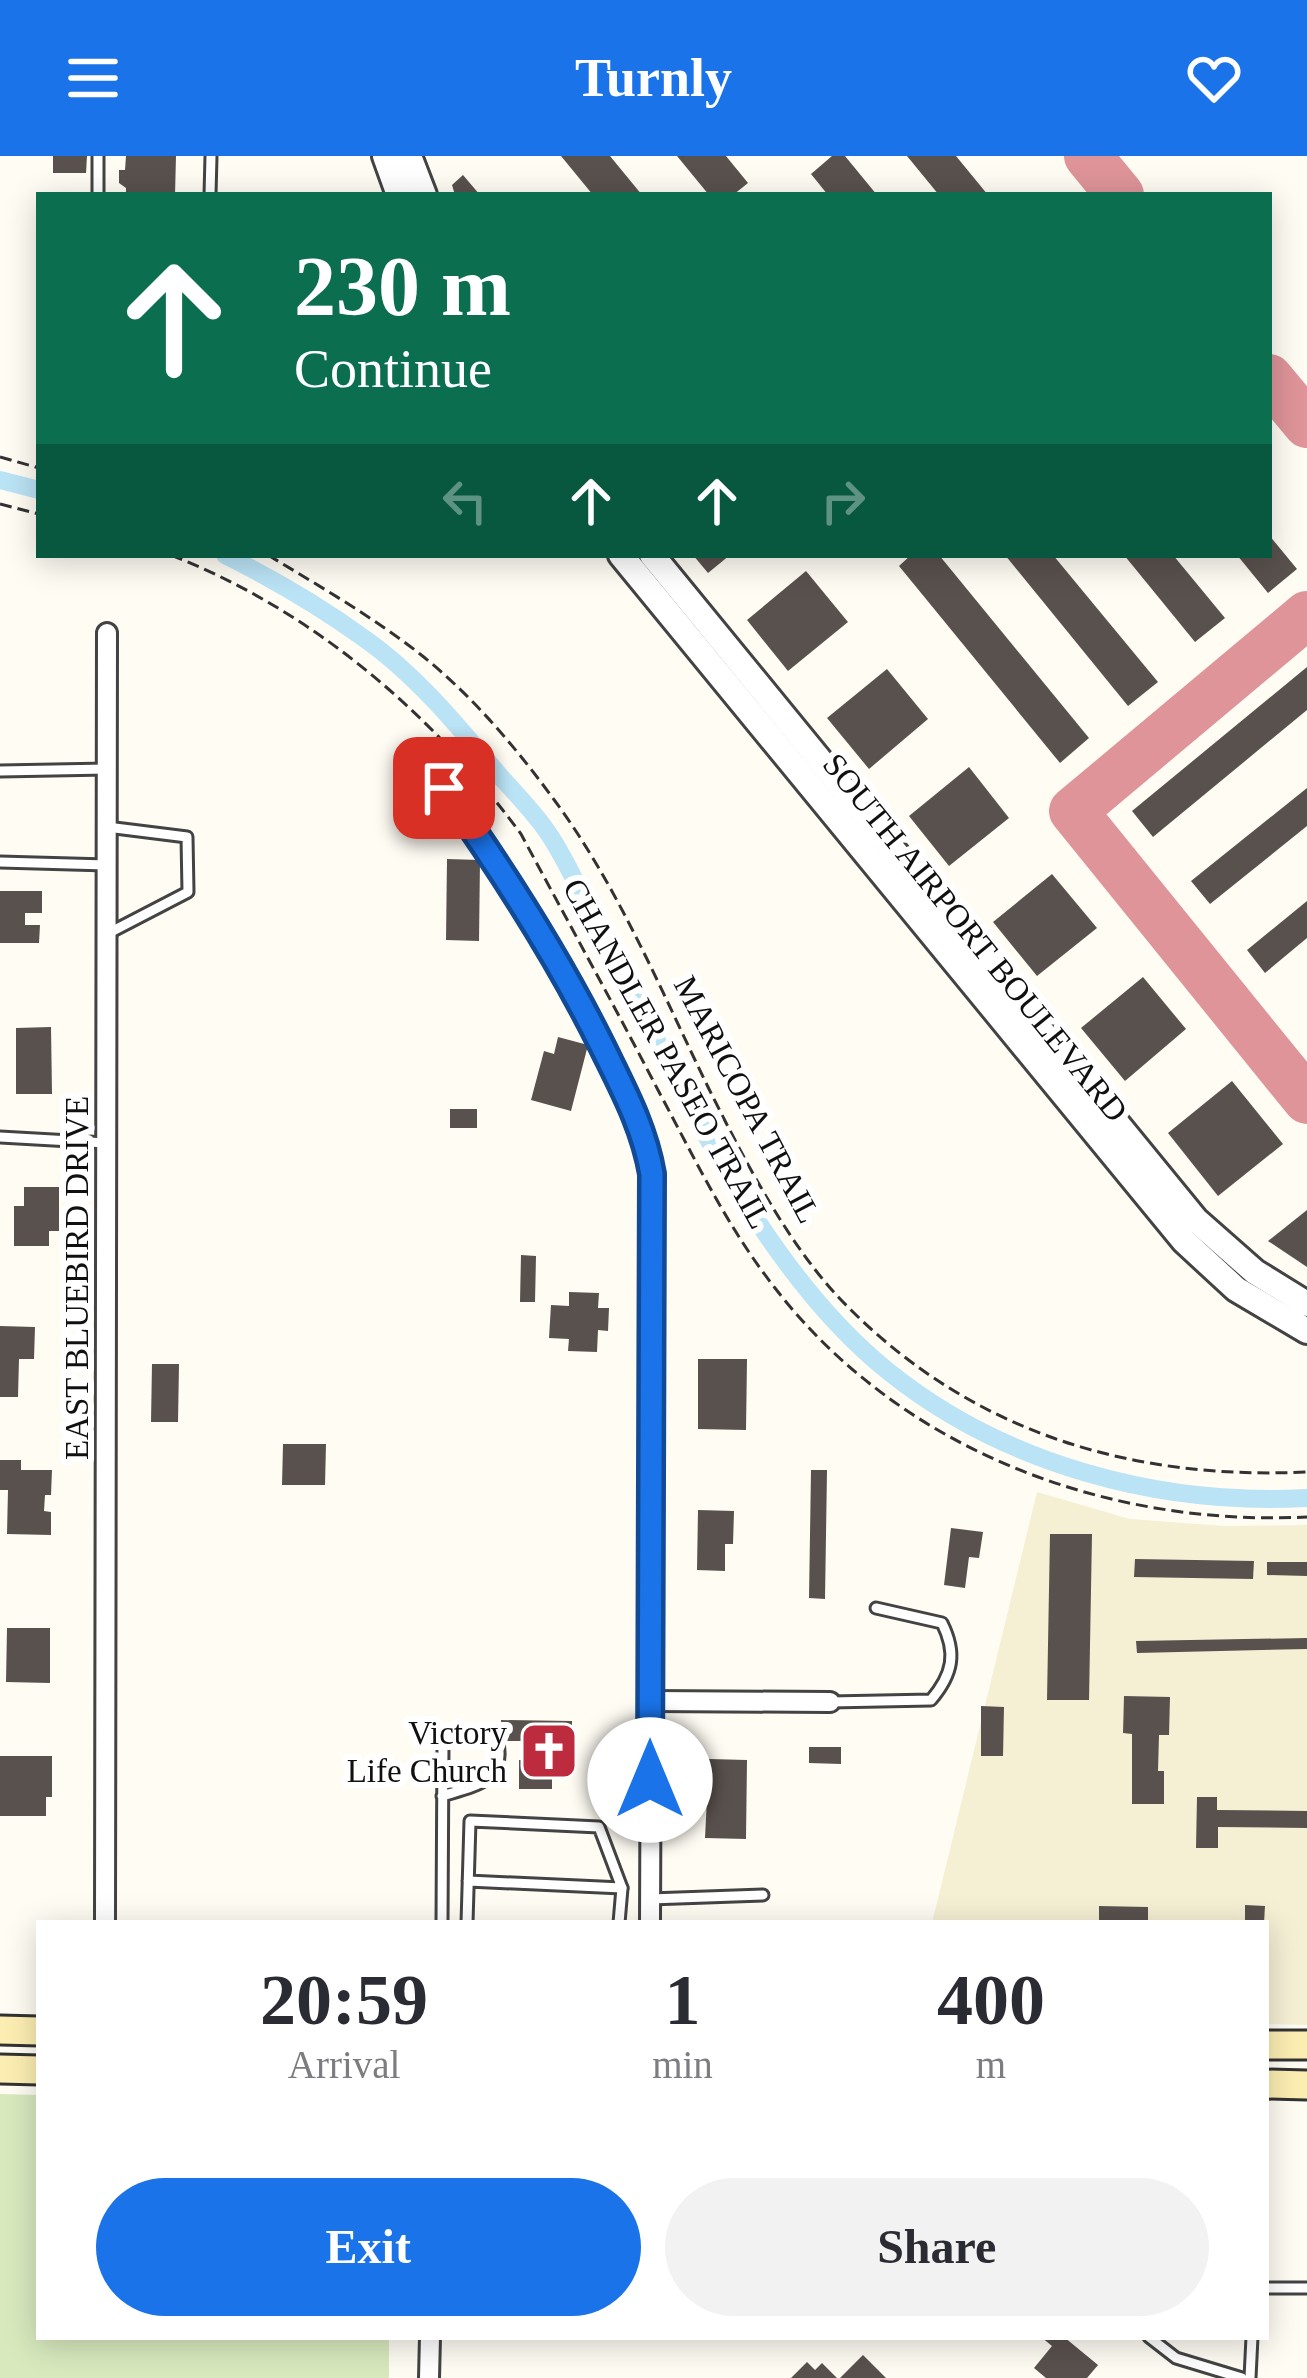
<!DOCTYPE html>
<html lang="en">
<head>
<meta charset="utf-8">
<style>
	:root { --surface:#fff; --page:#f2f2f3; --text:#2b2b33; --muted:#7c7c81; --accent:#1a73e8 }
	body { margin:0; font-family:"Times New Roman",serif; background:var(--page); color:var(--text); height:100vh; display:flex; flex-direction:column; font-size:45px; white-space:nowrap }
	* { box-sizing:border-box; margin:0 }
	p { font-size:39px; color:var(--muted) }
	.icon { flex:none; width:66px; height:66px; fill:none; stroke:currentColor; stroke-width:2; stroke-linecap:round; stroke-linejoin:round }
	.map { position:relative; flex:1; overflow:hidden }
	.side { position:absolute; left:36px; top:1764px; width:1233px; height:420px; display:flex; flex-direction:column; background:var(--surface); border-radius:0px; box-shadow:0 6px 30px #0003 }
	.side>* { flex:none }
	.guide { position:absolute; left:36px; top:36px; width:1236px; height:366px; border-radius:0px; box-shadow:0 6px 30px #0003; background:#0b6e4f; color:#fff; overflow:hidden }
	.pin { position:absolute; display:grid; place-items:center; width:102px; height:102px; color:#fff; margin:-51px; border-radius:24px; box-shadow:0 6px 18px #0006 }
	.me { position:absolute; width:132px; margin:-66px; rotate:0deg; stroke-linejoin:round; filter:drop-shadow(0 0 9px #0008) }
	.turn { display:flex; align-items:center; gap:42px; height:252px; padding:0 60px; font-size:54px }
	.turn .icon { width:156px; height:156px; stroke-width:2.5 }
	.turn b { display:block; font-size:84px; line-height:102px }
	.lanes { display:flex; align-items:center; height:114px; padding:0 60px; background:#0003; justify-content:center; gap:60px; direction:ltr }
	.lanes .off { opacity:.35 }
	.eta { display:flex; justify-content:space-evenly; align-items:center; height:204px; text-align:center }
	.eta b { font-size:72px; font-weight:800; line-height:84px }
	.cta { display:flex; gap:24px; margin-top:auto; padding:24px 60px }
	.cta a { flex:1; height:138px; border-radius:72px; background:var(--accent); color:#fff; font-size:48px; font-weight:800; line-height:138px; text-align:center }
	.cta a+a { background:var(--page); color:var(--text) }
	header { display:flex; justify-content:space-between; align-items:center; height:156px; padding:0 60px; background:var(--accent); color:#fff; font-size:54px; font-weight:800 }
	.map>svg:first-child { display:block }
</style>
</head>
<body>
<header><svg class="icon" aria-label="menu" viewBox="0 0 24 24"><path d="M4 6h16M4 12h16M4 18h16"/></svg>Turnly<svg class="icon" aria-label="heart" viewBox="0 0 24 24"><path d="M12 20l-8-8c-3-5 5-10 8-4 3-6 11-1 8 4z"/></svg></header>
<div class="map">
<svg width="1307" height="2222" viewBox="0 0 1307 2222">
	<rect width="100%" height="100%" fill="#fffcf4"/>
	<polygon fill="#f5efd4" points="1037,1336 1130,1363 1224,1370 1307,1369 1307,1869 1266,1868 1266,1767 932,1767"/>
	<polygon fill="#d8e9be" points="0,1938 39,1939 39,2181 389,2181 389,2222 0,2222"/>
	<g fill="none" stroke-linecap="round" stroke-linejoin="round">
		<g stroke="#bae3f5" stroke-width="18">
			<polyline points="0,324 39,334"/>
			<path d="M 225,399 C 273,423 321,451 365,483 C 416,519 459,571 499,619 C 515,637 532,654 546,674 C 562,696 573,722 586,746 C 633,830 671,921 720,1004 C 764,1081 820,1161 889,1216 C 1005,1309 1160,1350 1307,1342"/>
		</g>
		<g stroke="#de9499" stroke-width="48">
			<polyline points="1088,0 1120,39"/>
			<polyline points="1269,222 1307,268"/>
			<polyline points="1307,459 1073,655 1307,944"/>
		</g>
	</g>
	<g fill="#59514d">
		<polygon points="53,0 87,0 86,17 53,17"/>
		<polygon points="126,0 176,0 175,39 126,39 126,32 119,27 119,14 125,14"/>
		<polygon points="561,0 610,0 642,39 593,39"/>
		<polygon points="677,0 726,0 748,27 733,39 709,39"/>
		<polygon points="832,0 845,0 877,39 828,39 811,18"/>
		<polygon points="907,0 956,0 988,39 939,39"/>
		<polygon points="463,19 480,39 455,39 452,29"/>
		<polygon points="1269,379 1297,413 1268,437 1237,399 1269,399"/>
		<polygon points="693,399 730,399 708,417"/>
		<polygon points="911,399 939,399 1089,582 1060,607 899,410"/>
		<polygon points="1005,399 1053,399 1158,526 1128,550"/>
		<polygon points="1124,399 1173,399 1225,462 1195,486"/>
		<polygon points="806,415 848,466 788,515 747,464"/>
		<polygon points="1307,511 1307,554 1153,681 1132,655"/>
		<polygon points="887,513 928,563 869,613 827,562"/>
		<polygon points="969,611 1009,662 949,710 909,660"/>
		<polygon points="1307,632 1307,670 1210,748 1191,725"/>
		<polygon points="447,703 480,704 479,785 446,784"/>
		<polygon points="1052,718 1097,772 1037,820 993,766"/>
		<polygon points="0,735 42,735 42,757 25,757 25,769 40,769 39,787 0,787"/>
		<polygon points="1307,745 1307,782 1265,817 1247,794"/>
		<polygon points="1143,821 1186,873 1125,925 1081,872"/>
		<polygon points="51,871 52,938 16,938 16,872"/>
		<polygon points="558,881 588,889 571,955 531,944 544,895 554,898"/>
		<polygon points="1232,925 1283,988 1218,1040 1168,977"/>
		<rect x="450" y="953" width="27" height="19"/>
		<polygon points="24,1031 59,1031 59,1075 49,1075 49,1090 14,1090 14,1050 24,1050"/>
		<polygon points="1307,1054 1307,1111 1268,1085"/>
		<polygon points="521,1099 536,1100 535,1146 520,1146"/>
		<polygon points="569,1136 599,1137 598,1152 609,1152 608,1175 598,1174 597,1196 568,1195 569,1183 549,1182 551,1149 569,1150"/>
		<polygon points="0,1170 35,1171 34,1203 19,1203 18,1241 0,1241"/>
		<polygon points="698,1203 747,1203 746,1274 698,1273"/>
		<polygon points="152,1208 179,1208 178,1266 151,1266"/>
		<polygon points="283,1288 326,1288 325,1329 282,1329"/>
		<polygon points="0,1304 21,1304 21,1314 52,1314 51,1339 45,1339 44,1355 51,1356 51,1379 7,1378 8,1334 0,1334"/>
		<polygon points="811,1314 827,1314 825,1443 809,1442"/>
		<polygon points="698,1354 734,1355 733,1388 725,1388 725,1415 697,1414"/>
		<polygon points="951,1372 983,1376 979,1402 969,1401 965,1432 944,1429"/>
		<polygon points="1050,1378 1092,1378 1089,1544 1047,1544"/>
		<polygon points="1135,1403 1254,1405 1253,1423 1134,1421"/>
		<polygon points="1267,1406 1307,1406 1307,1420 1267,1419"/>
		<polygon points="7,1472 50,1472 50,1527 6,1526"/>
		<polygon points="1307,1482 1307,1493 1137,1497 1136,1485"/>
		<polygon points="1124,1540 1170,1541 1169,1579 1159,1579 1158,1615 1164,1615 1164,1648 1132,1648 1132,1578 1123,1577"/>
		<polygon points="981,1550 1004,1551 1003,1600 981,1600"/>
		<polygon points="501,1564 572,1565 572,1608 552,1607 552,1633 519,1633 519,1604 525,1604 525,1585 501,1585"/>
		<polygon points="809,1591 841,1591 841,1608 809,1607"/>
		<polygon points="0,1600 52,1600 52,1641 46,1641 46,1660 0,1660"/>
		<polygon points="709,1603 747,1604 746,1683 705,1682"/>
		<polygon points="1197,1641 1217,1641 1217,1654 1307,1655 1307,1672 1218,1671 1218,1692 1196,1692"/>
		<polygon points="1245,1749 1265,1750 1264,1767 1245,1767"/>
		<polygon points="1099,1750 1148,1751 1148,1767 1099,1767"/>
		<polygon points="1041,2181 1064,2181 1098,2209 1087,2222 1046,2222 1034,2212 1052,2190"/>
		<polygon points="863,2199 886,2222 840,2222"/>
		<polygon points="807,2206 815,2214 822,2207 837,2222 791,2222"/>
	</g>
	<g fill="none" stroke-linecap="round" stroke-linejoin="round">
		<defs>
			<g id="service">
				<polyline points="98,39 98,0"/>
				<polyline points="210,39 211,0"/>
				<polyline points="0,615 107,613"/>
				<path d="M 444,631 C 502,714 557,799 602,890 C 623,933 644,971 653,1018"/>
				<polyline points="0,706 107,709"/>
				<polyline points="107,778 188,736 187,681 107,671"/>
				<polyline points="0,981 106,987"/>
				<path d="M 830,1546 L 931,1544 C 953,1518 957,1497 942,1467 L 876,1452"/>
				<polyline points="650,1743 763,1739"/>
				<path d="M 442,1767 L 443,1590 C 464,1573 473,1573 497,1583 C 508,1625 475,1630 442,1640"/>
				<polyline points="467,1767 470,1665 599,1671 622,1732 468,1725"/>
				<polyline points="619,1767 622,1732"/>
				<polyline points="1266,2132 1307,2132"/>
				<polyline points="1149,2181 1176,2202 1242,2222"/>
				<polyline points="1250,2222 1252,2181"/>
			</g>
			<g id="minor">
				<polyline points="651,1545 830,1546"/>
				<polyline points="105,1767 107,477"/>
				<polyline points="650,1767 653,1018"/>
				<polyline points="429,2222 430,2181"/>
			</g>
			<g id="tertiary">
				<polyline points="385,0 399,39"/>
				<polyline points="409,0 424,39"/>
				<polyline points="621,399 1184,1085 1236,1133 1307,1175"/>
				<polyline points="652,399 1196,1064 1255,1116 1307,1148"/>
			</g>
			<g id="secondary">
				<polyline points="0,1874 39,1875"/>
				<polyline points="1266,1889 1307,1889"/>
				<polyline points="0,1913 39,1914"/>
				<polyline points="1266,1928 1307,1929"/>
			</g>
		</defs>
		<use href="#service" stroke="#434343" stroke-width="15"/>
		<use href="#minor" stroke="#434343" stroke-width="24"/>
		<use href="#tertiary" stroke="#434343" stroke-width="30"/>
		<use href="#secondary" stroke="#323232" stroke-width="33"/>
		<g stroke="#323232" stroke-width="3" stroke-dasharray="12 6" stroke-linecap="butt">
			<polyline points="0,301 39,312"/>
			<polyline points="0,348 39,358"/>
			<path d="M 171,399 C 313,455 431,556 521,678 C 567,764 614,849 659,936 C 695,1003 727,1071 775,1132 C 900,1294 1106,1371 1307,1361"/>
			<path d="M 268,399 C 319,430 373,461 420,498 C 472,539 517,593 555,645 C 619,732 662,837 709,933 C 746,1007 792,1097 851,1154 C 976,1278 1133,1324 1307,1316"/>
		</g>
		<use href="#service" stroke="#fff" stroke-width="9"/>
		<use href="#minor" stroke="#fff" stroke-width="18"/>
		<use href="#tertiary" stroke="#fff" stroke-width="24"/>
		<use href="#secondary" stroke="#fceeb2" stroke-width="27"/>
	</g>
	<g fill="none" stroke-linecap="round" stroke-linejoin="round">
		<defs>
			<path id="route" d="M 444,632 C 502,714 557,799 602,890 C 623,933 644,971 652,1018 L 650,1624"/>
		</defs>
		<use href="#route" stroke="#114b97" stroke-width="30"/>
		<use href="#route" stroke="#1a73e8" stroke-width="21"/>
	</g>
	<defs>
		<symbol id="church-square" viewBox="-11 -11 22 22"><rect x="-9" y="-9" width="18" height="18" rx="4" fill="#bd2c3e" stroke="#fff"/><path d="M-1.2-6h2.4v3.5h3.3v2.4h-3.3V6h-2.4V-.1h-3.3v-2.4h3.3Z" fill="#fff"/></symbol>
	</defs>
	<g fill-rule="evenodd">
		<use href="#church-square" x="516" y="1562" width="66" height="66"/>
	</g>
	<g text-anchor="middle" stroke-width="12" stroke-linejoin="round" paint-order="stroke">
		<g font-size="33" fill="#101010" stroke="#fff">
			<text transform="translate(976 781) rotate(51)" y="12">SOUTH AIRPORT BOULEVARD</text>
			<text transform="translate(668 897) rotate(61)" y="12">CHANDLER PASEO TRAIL</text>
			<text transform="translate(748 943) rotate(62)" y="12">MARICOPA TRAIL</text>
			<text transform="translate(76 1122) rotate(-90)" y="12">EAST BLUEBIRD DRIVE</text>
		</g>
		<g font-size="33" fill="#101010" stroke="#fff" text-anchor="end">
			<text x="507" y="1588">Victory<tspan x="507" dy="38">Life Church</tspan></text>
		</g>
	</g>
</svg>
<div class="pin" style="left:444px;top:632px;background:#d93025"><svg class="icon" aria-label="arrive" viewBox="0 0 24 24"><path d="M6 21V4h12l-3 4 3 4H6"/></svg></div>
<svg class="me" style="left:650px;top:1624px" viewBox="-20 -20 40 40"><circle r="19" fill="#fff"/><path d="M0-13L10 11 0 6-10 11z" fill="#1a73e8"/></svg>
<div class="guide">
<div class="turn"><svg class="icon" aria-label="ahead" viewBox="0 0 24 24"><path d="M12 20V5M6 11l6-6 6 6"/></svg><div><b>230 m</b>Continue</div></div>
<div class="lanes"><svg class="icon off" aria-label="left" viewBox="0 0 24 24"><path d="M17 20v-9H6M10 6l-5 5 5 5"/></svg><svg class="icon" aria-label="ahead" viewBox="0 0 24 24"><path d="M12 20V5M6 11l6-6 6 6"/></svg><svg class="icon" aria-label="ahead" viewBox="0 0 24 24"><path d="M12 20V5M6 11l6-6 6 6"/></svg><svg class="icon off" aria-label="right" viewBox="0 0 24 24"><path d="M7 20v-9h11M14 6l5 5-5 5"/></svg></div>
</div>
<section class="side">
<div class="eta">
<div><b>20:59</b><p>Arrival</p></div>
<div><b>1</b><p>min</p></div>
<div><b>400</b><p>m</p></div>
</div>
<div class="cta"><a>Exit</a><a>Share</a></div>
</section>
</div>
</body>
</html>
